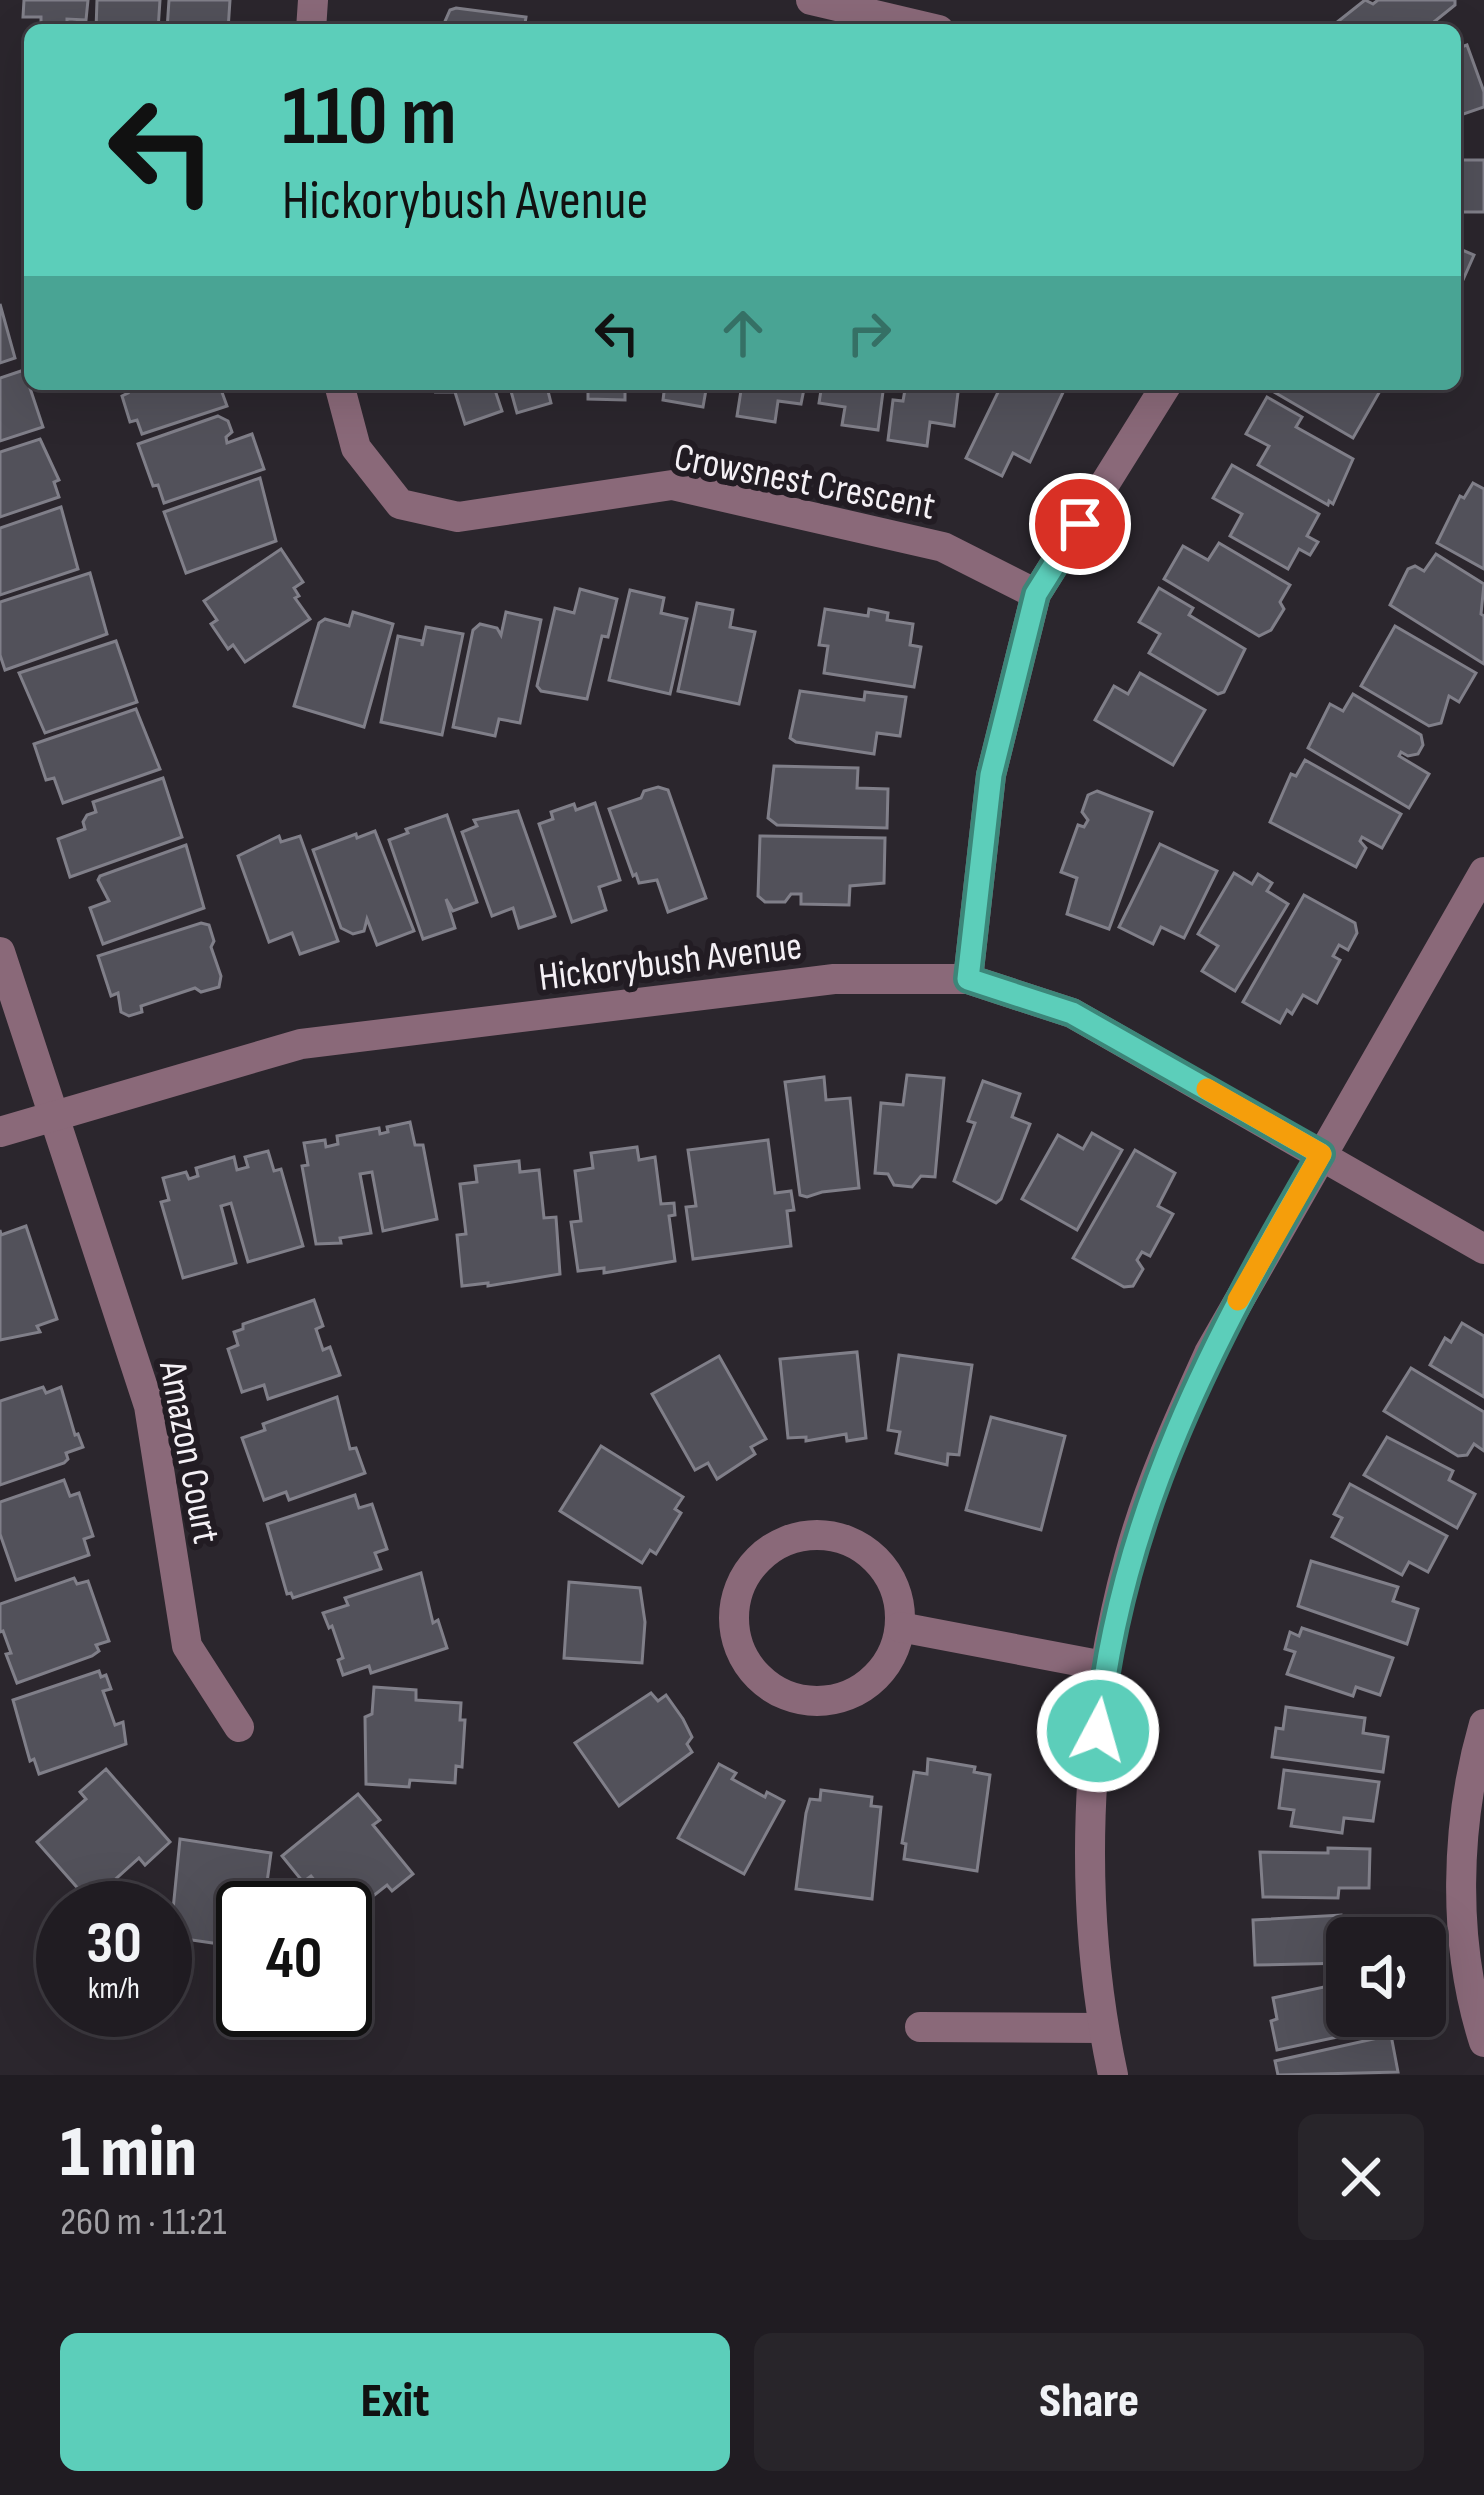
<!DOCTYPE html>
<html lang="en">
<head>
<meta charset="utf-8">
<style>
	:root { --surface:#201c22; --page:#28252a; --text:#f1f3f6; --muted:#a2a1a5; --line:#3d3a40; --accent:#5cceba }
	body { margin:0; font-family:"Sofia Sans Condensed",sans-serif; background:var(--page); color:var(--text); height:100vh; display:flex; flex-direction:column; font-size:45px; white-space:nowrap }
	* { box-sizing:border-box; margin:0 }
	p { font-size:39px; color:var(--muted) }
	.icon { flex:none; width:66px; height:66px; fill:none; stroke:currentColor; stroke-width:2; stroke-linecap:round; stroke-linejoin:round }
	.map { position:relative; height:2075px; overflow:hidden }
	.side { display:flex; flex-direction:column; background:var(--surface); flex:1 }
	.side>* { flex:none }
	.hud { position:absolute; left:24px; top:24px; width:1437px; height:366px; border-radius:18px; box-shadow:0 12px 48px #0002,0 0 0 3px var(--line); background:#5cceba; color:#111; overflow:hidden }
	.buttons { position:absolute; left:1326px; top:1917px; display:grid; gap:24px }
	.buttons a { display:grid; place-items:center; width:120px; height:120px; border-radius:18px; background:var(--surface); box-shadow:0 12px 48px #0002,0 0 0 3px var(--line); font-size:60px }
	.speed { position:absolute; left:36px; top:1881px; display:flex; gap:24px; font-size:60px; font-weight:700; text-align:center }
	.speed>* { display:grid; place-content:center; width:156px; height:156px; border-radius:50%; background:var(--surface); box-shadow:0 12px 48px #0002,0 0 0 3px var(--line); line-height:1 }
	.speed small { font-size:30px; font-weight:400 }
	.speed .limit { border:6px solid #111; border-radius:18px; background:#fff; color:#111 }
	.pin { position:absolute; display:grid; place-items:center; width:102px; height:102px; color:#fff; margin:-51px; border:6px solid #fff; border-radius:50%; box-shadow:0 3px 12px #0007 }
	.me { position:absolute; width:132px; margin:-66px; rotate:6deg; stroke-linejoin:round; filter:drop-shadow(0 0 9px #0008) }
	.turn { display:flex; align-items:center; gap:42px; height:252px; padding:0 60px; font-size:54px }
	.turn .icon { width:156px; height:156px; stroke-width:2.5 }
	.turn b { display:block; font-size:84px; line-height:102px }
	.lanes { display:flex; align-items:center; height:114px; padding:0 60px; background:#0003; justify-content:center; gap:60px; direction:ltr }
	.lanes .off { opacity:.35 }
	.round { display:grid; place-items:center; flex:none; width:126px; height:126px; border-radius:18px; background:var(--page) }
	.headline { display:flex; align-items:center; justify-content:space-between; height:204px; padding:0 60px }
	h1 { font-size:72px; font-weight:800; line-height:90px }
	.action { display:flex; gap:24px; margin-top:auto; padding:24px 60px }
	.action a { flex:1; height:138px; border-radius:18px; background:var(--accent); color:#111; font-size:48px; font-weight:800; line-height:138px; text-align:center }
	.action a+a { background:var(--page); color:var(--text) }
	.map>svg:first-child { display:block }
</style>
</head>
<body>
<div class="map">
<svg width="1484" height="2075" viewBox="0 0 1484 2075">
	<rect width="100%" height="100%" fill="#2b262d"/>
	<g fill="#52515a" stroke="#807f89" stroke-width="3">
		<polygon points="24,0 88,0 86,20 67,19 67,30 41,29 41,17 23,17"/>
		<polygon points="97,0 160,0 158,30 96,30"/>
		<polygon points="169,0 230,0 228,30 167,30"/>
		<polygon points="1365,0 1373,4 1378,0 1455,0 1455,5 1424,30 1342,30 1336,23"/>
		<polygon points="456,8 526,17 524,30 409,30 410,23 442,28 450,10"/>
		<polygon points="1467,45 1484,92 1484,107 1455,117 1455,49"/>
		<rect x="1455" y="160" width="29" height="52"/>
		<polygon points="1455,247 1474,255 1455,298"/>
		<polygon points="0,304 15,358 0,363"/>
		<polygon points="24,370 43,427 0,441 0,378"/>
		<polygon points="124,384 219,384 227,406 142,434 137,420 130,422 122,396 128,393"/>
		<polygon points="429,384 493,384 502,411 465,424 455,392 435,392"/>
		<polygon points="509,384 558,384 547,387 551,403 517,413"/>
		<polygon points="588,384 625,384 625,400 588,399"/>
		<polygon points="665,384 707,384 703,407 663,400"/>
		<polygon points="742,384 805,384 801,404 778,401 775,422 737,416"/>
		<polygon points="822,384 884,384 878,430 842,425 845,407 819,403"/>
		<polygon points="906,384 959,384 954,426 930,422 927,446 888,440 893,400 903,401"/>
		<polygon points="1002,384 1067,384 1030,462 1013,453 1002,476 966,458"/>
		<polygon points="1279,384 1384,384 1353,438 1274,392"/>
		<polygon points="1267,397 1302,417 1296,427 1353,459 1333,504 1329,501 1328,505 1258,465 1269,446 1246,434"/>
		<polygon points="218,416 228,421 232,432 226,437 227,443 252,434 264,469 164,503 158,485 153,486 138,444"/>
		<polygon points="40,439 59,480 54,482 59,497 0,517 0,452"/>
		<polygon points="1232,465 1319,514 1307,536 1318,542 1310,555 1299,549 1288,569 1230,536 1242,514 1213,498"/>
		<polygon points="260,478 276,541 186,573 164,512"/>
		<polygon points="1473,483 1484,489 1484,569 1437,543 1460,496 1464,498"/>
		<polygon points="61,507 78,569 0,595 0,528"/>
		<polygon points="1219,543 1290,585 1280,602 1284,609 1271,630 1259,636 1164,579 1183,546 1208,560"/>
		<polygon points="281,549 303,582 294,588 299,596 295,598 310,619 245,662 233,645 228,649 211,624 217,620 204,601"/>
		<polygon points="1436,554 1484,584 1481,614 1484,616 1484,664 1390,605 1408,569 1415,566 1424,571"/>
		<polygon points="90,573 107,634 5,670 0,655 0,602"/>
		<polygon points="1159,588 1193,608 1189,615 1245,649 1224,692 1218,694 1149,653 1160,634 1139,622"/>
		<polygon points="580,589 617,599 608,637 602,636 587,699 541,691 537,686 555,608 574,613"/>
		<polygon points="630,590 664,598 661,613 687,619 670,694 609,680"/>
		<polygon points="697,603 733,610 730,627 755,632 739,704 678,691"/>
		<polygon points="825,609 868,616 869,609 888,613 887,620 913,624 910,645 921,647 914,687 824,673 828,646 819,645"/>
		<polygon points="353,612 393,624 364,727 294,706 319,623 325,619 349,626"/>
		<polygon points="506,612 541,620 520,723 499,719 495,736 453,727 473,630 480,624 497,628 501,635"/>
		<polygon points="1395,626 1476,673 1459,702 1449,696 1441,723 1429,726 1361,686"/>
		<polygon points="426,627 463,634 442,735 381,722 398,636 422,641 422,646"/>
		<polygon points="116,641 137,702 45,733 19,673"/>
		<polygon points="1140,673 1205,710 1173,765 1095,720 1114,686 1128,694"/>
		<polygon points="800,691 864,700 865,692 906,697 900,736 877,733 874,754 796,742 790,738"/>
		<polygon points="1353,694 1421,735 1423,745 1418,754 1408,756 1401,752 1399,756 1429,774 1409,808 1308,748 1330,704 1343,711"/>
		<polygon points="136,709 160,769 63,803 54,778 46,780 34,744"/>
		<polygon points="1305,760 1401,814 1382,848 1362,837 1360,841 1366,848 1356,867 1270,822 1291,774 1296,776"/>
		<polygon points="774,766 858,768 857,788 888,789 887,828 777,825 768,818"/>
		<polygon points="163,778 182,837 70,877 58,839 85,829 83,822 87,815 96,812 93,802"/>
		<polygon points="658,787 668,790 706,898 668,912 657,880 639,883 636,874 633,876 609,809 641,798 644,791"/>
		<polygon points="1097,791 1152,812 1109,929 1067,914 1077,878 1061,872 1078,825 1084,827 1088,820 1082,812 1088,795"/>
		<polygon points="595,803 620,880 599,887 606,910 572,922 539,824 553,819 551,812 574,804 576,810"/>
		<polygon points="518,811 555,916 519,928 513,908 492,916 462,832 477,826 474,820"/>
		<polygon points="447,815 477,902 453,911 446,899 455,928 423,939 389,840 408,833 406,829"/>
		<polygon points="375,831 414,931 377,945 367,919 364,931 353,934 341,928 313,850 356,834 357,838"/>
		<polygon points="279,836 281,842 300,836 338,941 300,954 292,933 269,942 238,856"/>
		<polygon points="760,836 885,838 884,883 850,886 849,905 801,904 801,894 791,894 785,902 765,902 758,896"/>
		<polygon points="1160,844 1217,871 1184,938 1161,927 1153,944 1119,927"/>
		<polygon points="186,845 204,908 103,944 90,908 109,901 98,880 100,876"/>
		<polygon points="1234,873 1252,884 1258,874 1272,883 1267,891 1288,904 1235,991 1202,971 1218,946 1198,934"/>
		<polygon points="1304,895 1355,923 1357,933 1348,950 1339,945 1333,956 1340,960 1317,1003 1303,995 1292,1014 1287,1010 1280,1023 1243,1002"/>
		<polygon points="201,923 209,925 214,941 211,947 221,976 219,987 201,992 195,988 141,1006 142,1012 129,1016 121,1012 118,993 111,996 98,956"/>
		<polygon points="907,1075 944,1078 935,1177 921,1176 912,1187 894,1185 888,1174 875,1173 881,1103 903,1105"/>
		<polygon points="824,1077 826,1100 850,1098 859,1188 822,1192 807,1197 800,1195 785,1082"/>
		<polygon points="983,1081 1020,1094 1012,1117 1030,1124 1001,1199 996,1203 954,1181 975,1123 968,1121"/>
		<polygon points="410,1122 415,1145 423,1145 437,1219 383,1231 372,1172 360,1174 371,1233 340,1238 341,1243 316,1244 302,1166 308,1165 304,1143 325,1140 326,1147 338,1144 337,1136 379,1128 380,1134 388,1132 387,1127"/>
		<polygon points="1092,1133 1122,1150 1077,1230 1022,1199 1058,1135 1083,1149"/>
		<polygon points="768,1140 775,1193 791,1191 794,1210 787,1211 791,1246 693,1259 686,1207 696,1206 688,1150"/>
		<polygon points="637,1147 639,1160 655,1157 661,1204 674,1203 675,1215 669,1216 675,1261 604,1273 604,1268 578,1271 571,1222 581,1221 575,1171 593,1168 591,1153"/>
		<polygon points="1135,1150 1175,1173 1158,1206 1173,1214 1150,1256 1142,1252 1137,1260 1143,1269 1133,1286 1124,1287 1073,1258"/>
		<polygon points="268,1151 274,1171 281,1169 303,1246 248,1262 231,1203 221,1206 236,1263 183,1278 161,1202 169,1200 163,1178 186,1172 189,1179 198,1176 196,1168 234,1157 237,1170 248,1167 245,1157"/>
		<polygon points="519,1161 520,1172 539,1170 544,1218 556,1217 560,1274 488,1286 488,1283 462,1286 457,1235 466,1234 460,1184 477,1182 475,1166"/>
		<polygon points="26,1226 57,1319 37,1326 40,1332 0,1340 0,1230 1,1235"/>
		<polygon points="314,1300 323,1326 316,1329 323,1350 330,1347 340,1375 268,1399 264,1385 242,1392 228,1349 238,1345 234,1332 243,1329 243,1324"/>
		<polygon points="1462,1323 1484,1336 1484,1397 1430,1365 1445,1338 1451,1342"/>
		<polygon points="857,1352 866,1438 847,1441 846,1434 806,1441 806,1437 788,1438 780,1359"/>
		<polygon points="899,1355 972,1365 959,1455 948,1454 947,1465 896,1453 900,1432 888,1430"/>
		<polygon points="719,1356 766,1439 751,1447 755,1454 717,1479 708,1463 695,1470 652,1394"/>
		<polygon points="1411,1368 1484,1412 1484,1451 1474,1444 1467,1455 1458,1456 1384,1411"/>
		<polygon points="43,1387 46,1393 61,1387 75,1435 78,1434 83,1447 66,1453 68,1459 64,1463 0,1485 0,1401"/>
		<polygon points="337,1397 350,1449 356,1448 365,1473 289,1500 286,1492 264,1500 242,1438 265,1430 263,1424"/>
		<polygon points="991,1417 1065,1436 1041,1530 966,1510"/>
		<polygon points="1387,1437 1453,1471 1449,1480 1475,1494 1457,1528 1364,1475"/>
		<polygon points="601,1446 683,1497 675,1509 681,1513 656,1554 650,1550 642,1563 560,1511"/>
		<polygon points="64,1480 70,1496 79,1493 93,1536 84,1539 89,1555 16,1580 0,1534 0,1502"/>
		<polygon points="1350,1484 1447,1536 1428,1572 1409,1562 1402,1575 1332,1537 1342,1518 1334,1514"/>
		<polygon points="355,1495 359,1508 372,1504 387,1549 375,1553 381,1569 293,1598 291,1593 287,1594 267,1524"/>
		<polygon points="1311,1561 1398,1587 1393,1601 1418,1609 1407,1644 1298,1606"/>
		<polygon points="421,1573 433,1623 438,1620 447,1648 371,1673 369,1666 343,1675 338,1660 343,1658 332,1626 329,1628 323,1613 348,1605 345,1598"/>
		<polygon points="74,1578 77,1584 88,1581 109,1641 96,1645 99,1651 92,1656 17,1683 6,1654 11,1653 3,1631 0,1632 0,1604"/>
		<polygon points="569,1582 640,1588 645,1622 642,1663 564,1658"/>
		<polygon points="1302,1628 1393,1658 1380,1695 1356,1687 1353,1696 1287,1674 1295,1652 1285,1649 1290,1632 1299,1636"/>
		<polygon points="99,1671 101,1677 106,1675 111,1689 103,1691 115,1725 123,1722 126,1744 39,1774 34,1759 30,1761 13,1700"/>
		<polygon points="374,1687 416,1690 416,1700 461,1703 460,1720 465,1720 462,1767 456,1766 455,1783 410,1780 409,1787 366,1784 365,1717 372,1714"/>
		<polygon points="651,1693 658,1701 666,1695 683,1719 692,1737 687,1744 692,1752 619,1806 575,1743"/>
		<polygon points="1286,1707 1365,1718 1363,1733 1388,1737 1383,1772 1272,1757 1276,1728 1283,1729"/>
		<polygon points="928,1759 975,1767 974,1772 990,1775 977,1871 904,1859 906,1844 902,1843 914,1772 927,1774"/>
		<polygon points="719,1764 736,1773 732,1779 765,1797 767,1792 784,1801 744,1874 678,1838"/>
		<polygon points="106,1769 170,1842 145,1865 139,1858 90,1902 37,1842 86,1799 80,1792"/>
		<polygon points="1284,1770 1379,1782 1373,1821 1344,1818 1342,1833 1291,1826 1294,1810 1279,1808"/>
		<polygon points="821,1790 872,1797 871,1806 881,1807 872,1899 796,1889 806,1813 810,1799 820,1800"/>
		<polygon points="358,1794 380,1820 373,1825 413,1874 392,1891 387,1885 368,1900 373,1907 351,1925 345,1918 345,1908 337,1908 311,1876 303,1882 282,1856"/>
		<polygon points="180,1839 271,1853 265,1897 255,1896 254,1908 243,1908 243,1941 234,1940 233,1946 185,1939 186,1933 171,1930"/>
		<polygon points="1328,1848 1370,1849 1369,1888 1339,1888 1338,1898 1263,1897 1260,1852 1328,1853"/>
		<polygon points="1341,1915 1341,1927 1370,1923 1370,1938 1347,1938 1347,1963 1255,1965 1253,1920"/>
		<polygon points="1347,1982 1347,2016 1382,2016 1384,2027 1277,2050 1271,2021 1277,2019 1273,1998"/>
		<polygon points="1391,2035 1398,2072 1278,2075 1275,2061"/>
	</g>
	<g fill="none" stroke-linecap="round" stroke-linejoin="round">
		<g stroke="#8a6979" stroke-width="30">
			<polyline points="811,0 939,30"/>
			<polyline points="311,30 313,0"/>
			<polyline points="339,384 356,448 400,504 458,517 672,485 943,547 1036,594"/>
			<polyline points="0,952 149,1406 187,1646 239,1727"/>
			<polyline points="968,979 991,775 1036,594 1167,384"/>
			<polyline points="0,1132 301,1044 834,979 968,979 1072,1013 1484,1249"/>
			<circle cx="817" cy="1618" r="83"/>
			<polyline points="900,1627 1104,1666"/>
			<path d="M 1484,1724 C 1455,1824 1452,1942 1484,2042"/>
			<polyline points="920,2027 1103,2028"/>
			<path d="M 1113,2075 C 1077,1907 1084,1723 1129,1558 C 1148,1487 1179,1419 1209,1353 L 1484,872"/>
		</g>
	</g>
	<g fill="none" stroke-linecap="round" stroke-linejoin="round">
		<defs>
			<path id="route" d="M 1080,524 L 1036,594 L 991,775 L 968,979 L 1072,1013 L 1321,1154 C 1213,1339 1120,1514 1098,1731"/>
		</defs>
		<use href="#route" stroke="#3c8679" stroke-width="30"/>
		<use href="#route" stroke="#5cceba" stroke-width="21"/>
		<polyline stroke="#f59e0b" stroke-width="21" points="1207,1089 1321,1154 1238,1300"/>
	</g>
	<g text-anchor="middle" stroke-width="12" stroke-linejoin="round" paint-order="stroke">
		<g font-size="39" fill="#f4f0f5" stroke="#221c23">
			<text transform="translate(805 480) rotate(11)" y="14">Crowsnest Crescent</text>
			<text transform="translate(670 960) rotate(-7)" y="14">Hickorybush Avenue</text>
			<text transform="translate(191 1452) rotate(79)" y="14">Amazon Court</text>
		</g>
	</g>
</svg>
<div class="buttons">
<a><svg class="icon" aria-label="sound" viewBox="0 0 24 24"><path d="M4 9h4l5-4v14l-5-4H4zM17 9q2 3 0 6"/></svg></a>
</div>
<div class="speed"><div>30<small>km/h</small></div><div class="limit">40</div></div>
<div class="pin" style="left:1080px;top:524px;background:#d93025"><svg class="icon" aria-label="arrive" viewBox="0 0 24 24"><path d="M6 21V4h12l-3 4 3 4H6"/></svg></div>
<svg class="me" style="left:1098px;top:1731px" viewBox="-20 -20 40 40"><circle r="17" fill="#5cceba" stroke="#fff" stroke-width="3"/><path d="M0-11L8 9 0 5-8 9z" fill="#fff"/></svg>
<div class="hud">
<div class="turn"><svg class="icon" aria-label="left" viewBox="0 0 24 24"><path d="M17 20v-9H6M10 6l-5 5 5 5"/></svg><div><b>110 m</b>Hickorybush Avenue</div></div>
<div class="lanes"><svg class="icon" aria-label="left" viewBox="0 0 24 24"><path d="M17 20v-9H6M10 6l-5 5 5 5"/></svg><svg class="icon off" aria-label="ahead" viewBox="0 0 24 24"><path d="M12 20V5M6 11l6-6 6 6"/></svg><svg class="icon off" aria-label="right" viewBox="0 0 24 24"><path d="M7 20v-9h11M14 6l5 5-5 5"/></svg></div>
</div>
</div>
<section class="side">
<div class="headline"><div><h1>1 min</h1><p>260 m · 11:21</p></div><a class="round"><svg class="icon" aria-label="close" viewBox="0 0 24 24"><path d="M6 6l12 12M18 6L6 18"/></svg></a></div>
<div class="action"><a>Exit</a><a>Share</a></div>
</section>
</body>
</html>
